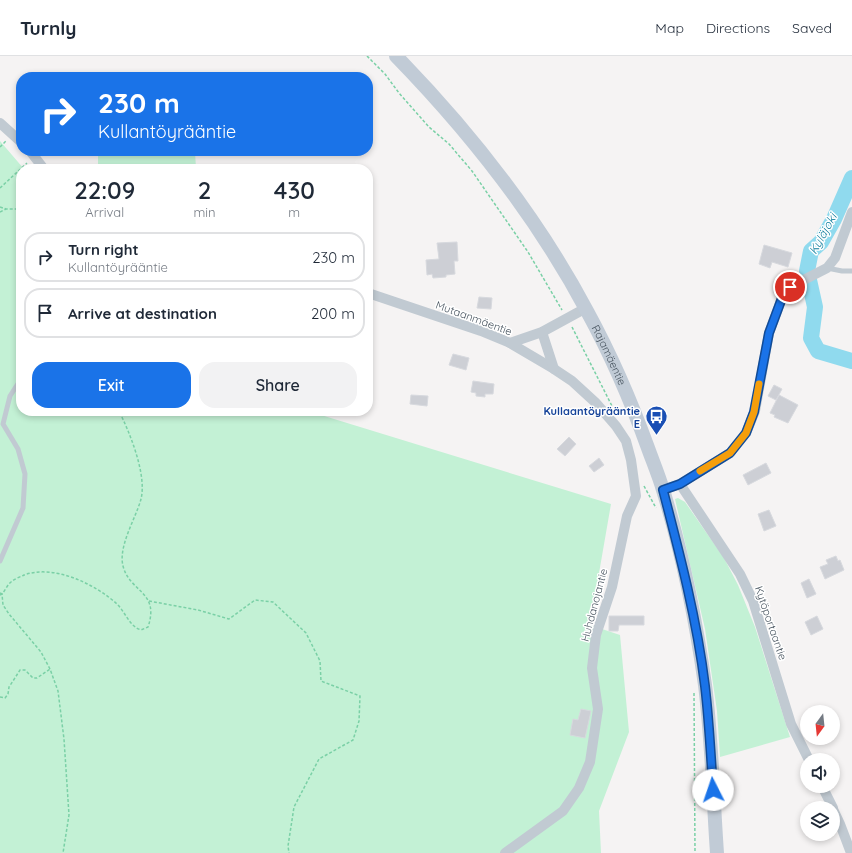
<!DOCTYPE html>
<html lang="en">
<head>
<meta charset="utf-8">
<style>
	:root { --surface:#fff; --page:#f2f2f3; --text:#1f2937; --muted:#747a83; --line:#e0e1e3; --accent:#1a73e8 }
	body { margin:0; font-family:Quicksand,sans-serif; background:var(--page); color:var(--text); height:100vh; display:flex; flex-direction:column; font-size:15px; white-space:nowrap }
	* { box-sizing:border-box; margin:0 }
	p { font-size:13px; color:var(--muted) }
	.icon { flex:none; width:22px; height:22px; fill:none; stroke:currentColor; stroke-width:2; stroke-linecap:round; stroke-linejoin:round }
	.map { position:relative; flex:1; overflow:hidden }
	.sheet { position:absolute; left:16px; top:108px; width:357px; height:252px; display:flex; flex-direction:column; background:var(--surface); border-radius:16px; box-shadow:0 2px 6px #0003 }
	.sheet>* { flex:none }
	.hud { position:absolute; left:16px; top:16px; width:357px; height:84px; border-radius:16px; box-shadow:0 2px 6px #0003; background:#1a73e8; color:#fff; overflow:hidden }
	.needle { width:26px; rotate:195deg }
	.fabs { position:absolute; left:800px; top:649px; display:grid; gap:8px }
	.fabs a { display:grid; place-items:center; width:40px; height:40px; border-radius:50%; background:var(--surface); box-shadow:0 2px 6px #0003; font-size:20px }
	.pin { position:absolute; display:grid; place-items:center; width:34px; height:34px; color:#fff; margin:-17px; border:2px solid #fff; border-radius:50%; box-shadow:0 1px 4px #0007 }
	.me { position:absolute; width:44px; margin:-22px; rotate:356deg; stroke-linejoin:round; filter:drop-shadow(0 0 3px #0008) }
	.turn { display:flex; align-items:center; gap:14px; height:84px; padding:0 16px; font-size:18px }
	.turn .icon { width:52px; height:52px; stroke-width:2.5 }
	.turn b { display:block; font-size:28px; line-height:34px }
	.eta { display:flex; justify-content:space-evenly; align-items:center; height:68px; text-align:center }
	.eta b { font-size:24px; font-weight:600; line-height:28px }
	.button { display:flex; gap:8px; margin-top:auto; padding:8px 16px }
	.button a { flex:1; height:46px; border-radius:16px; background:var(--accent); color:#fff; font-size:16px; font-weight:600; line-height:46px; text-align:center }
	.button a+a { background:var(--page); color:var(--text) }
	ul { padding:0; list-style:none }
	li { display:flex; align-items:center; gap:12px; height:50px; margin:0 8px 6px; padding:0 8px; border:2px solid var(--line); border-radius:16px }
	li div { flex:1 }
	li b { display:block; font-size:15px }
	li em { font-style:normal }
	header { display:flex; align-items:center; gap:24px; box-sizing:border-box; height:56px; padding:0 20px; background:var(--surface); border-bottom:1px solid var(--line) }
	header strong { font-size:19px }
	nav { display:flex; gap:22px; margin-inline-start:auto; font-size:14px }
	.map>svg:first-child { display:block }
</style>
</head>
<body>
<header>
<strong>Turnly</strong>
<nav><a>Map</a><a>Directions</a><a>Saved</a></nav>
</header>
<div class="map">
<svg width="852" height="797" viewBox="0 0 852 797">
	<rect width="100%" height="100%" fill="#f5f3f3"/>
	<g fill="#c3f1d5">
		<polygon points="0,85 24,113 21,113 21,355 308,355 611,448 590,569 620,579 629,676 599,755 601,797 0,797"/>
		<polygon points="98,95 195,95 196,113 98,113"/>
		<polygon points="678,442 685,446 724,502 738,529 755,571 790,681 720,701 717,655 705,573 675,443"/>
	</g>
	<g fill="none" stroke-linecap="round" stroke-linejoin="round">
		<polyline stroke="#90daee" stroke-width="16" points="852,122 834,163 821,186 811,195 807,215 815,251 811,282 818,295 852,305"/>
	</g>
	<g fill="#cdcfd5" stroke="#d7d9de">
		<polygon points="457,186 458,205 454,205 455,218 446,219 446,221 433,222 432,218 427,219 426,204 439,203 437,187"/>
		<polygon points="764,189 792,197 788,211 772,206 770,212 759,208"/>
		<polygon points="479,241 492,242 491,253 477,252"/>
		<polygon points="453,298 469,302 466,314 449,309"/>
		<polygon points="473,325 494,328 493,338 485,338 485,341 476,340 476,337 471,336"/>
		<polygon points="774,329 782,333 776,344 768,340"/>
		<polygon points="411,339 428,340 427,350 410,348"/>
		<polygon points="779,339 798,349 788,367 774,361 775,359 770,357"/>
		<polygon points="569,381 576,388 565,400 557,393"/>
		<polygon points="599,402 604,409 594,416 589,410"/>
		<polygon points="766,407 771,417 748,429 743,419"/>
		<polygon points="769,454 776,470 764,475 758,458"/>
		<polygon points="836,500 838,505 840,504 844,514 825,523 820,511 828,508 826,504"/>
		<polygon points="809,523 816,538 807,542 801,527"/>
		<polygon points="609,560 644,560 644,569 619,569 618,575 609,575"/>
		<polygon points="817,560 823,573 811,579 805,566"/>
		<polygon points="581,653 591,655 585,682 570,679 573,663 578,664"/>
	</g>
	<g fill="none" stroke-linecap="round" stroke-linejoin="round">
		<g stroke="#7ad0a6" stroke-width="1.5" stroke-dasharray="3 2" stroke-linecap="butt">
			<polyline points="367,0 385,18 399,37 429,71 449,88 472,115 528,196 562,254"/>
			<polyline points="0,91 6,85"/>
			<polyline points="0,132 27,107"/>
			<polyline points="0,151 6,153 21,153"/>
			<polyline points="0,156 6,153"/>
			<polyline points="572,271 612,350"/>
			<polyline points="644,430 656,452"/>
			<polyline points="0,537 2,538 3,549 9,558 41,596 50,613 58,635 64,683 69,759 63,797"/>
			<path d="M 0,539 L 2,538 C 5,535 7,529 11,526 C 14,523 20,521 24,519 C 54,508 95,528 117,548 C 126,557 129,570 141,574 L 148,571 C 160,535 130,537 123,510 C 118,490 136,462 141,443 C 147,419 130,377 119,355"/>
			<polyline points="149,545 198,554 229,563 255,544 273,546 306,577 320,605 321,625 360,640 359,665 353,684 319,703 294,751 288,790 289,797"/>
			<polyline points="694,637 695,797"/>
			<polyline points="0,641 5,642 8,638 9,631 13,625 20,614 25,614 33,622 37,622 50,613"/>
		</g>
		<g stroke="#c1cad2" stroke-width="5">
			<polyline points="827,212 842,215 852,215"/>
			<polyline points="0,505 23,452 25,418 18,393 3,368 10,340 21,323"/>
		</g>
		<g stroke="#c1cad2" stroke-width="10">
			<polyline points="0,67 21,86"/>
			<polyline points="30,95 44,113"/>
			<polyline points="368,237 481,275 510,287 554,313 572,325 596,347 616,370 626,385 631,404 636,440 627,460 612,531 596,579 592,612 598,653 590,706 579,732 563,755 505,797"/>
			<polyline points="542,276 554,313"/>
			<polyline points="510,287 542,276 586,252"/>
			<polyline points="680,428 740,518 753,545 791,668 809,704"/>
			<polyline points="663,434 680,428 730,397 746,377 755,355 769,277 782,242 790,231 827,212 835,202 852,156"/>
			<polyline points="822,730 833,752"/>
			<polyline points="833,753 840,768 851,797"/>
		</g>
		<path stroke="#c1cbd6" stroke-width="14" id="s1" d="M 396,0 C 470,76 537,161 587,255 C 611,299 631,345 648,392 C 653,406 659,420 663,434 C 682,496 696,565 705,629 C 712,685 713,741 717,797"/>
	</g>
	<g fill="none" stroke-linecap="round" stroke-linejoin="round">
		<defs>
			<path id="route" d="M 713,734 C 711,699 709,664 705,630 C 697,564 680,499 663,434 L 680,428 L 730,397 L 746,377 L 754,356 L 769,277 L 782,242 L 790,231"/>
		</defs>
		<use href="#route" stroke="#114b97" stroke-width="10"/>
		<use href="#route" stroke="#1a73e8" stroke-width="7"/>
		<polyline stroke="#f59e0b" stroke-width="7" points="700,415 730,397 746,377 754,356 759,328"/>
	</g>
	<defs>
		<symbol id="bus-pin" viewBox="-11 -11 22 30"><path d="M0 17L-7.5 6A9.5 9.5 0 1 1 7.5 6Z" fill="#1a4fb4" stroke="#fff"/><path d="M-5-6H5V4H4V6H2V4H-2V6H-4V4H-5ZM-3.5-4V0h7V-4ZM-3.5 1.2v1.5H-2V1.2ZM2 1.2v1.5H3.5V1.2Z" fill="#fff"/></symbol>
	</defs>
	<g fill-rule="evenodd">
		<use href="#bus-pin" x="644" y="348" width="25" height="34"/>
	</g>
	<g text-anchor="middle" stroke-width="3" stroke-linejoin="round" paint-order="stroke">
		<g font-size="11" fill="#4a5661" stroke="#fff">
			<text transform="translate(474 262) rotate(20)" y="4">Mutaanmäentie</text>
			<text dy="4" stroke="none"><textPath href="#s1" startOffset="369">Rajamäentie</textPath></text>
			<text transform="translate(594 549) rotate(-75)" y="4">Huhdanojantie</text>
			<text transform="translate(771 567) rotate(71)" y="4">Kytöportaantie</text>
		</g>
		<g font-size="11" font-weight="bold" fill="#164399" stroke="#fff" text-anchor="end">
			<text x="640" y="359">Kullaantöyrääntie<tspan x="640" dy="13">E</tspan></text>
		</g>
		<g font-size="12" font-style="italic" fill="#0c7c9b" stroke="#fff">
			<text transform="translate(823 178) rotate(-61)" y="4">Kyläjoki</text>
		</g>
	</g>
</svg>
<div class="fabs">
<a><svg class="needle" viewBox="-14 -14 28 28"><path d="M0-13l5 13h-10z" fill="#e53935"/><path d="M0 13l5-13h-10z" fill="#747a83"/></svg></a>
<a><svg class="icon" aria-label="sound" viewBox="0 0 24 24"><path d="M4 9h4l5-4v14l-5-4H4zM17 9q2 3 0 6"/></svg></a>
<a><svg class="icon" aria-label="layers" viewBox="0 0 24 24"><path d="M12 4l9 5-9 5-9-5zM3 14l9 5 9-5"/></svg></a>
</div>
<div class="pin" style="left:790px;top:231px;background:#d93025"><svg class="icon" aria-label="arrive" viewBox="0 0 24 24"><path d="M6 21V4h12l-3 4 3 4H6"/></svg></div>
<svg class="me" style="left:713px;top:734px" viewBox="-20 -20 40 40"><circle r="19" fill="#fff"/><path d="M0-13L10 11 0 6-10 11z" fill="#1a73e8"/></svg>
<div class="hud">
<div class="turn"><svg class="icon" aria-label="right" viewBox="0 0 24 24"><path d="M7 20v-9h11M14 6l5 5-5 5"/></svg><div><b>230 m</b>Kullantöyrääntie</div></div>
</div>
<section class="sheet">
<div class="eta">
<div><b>22:09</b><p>Arrival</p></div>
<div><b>2</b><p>min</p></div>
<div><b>430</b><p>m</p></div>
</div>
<ul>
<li><svg class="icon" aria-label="right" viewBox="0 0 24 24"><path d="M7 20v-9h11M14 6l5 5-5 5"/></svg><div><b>Turn right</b><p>Kullantöyrääntie</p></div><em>230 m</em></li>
<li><svg class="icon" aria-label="arrive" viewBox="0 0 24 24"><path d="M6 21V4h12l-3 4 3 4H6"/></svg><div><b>Arrive at destination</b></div><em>200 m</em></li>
</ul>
<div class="button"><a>Exit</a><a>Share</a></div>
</section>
</div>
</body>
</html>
